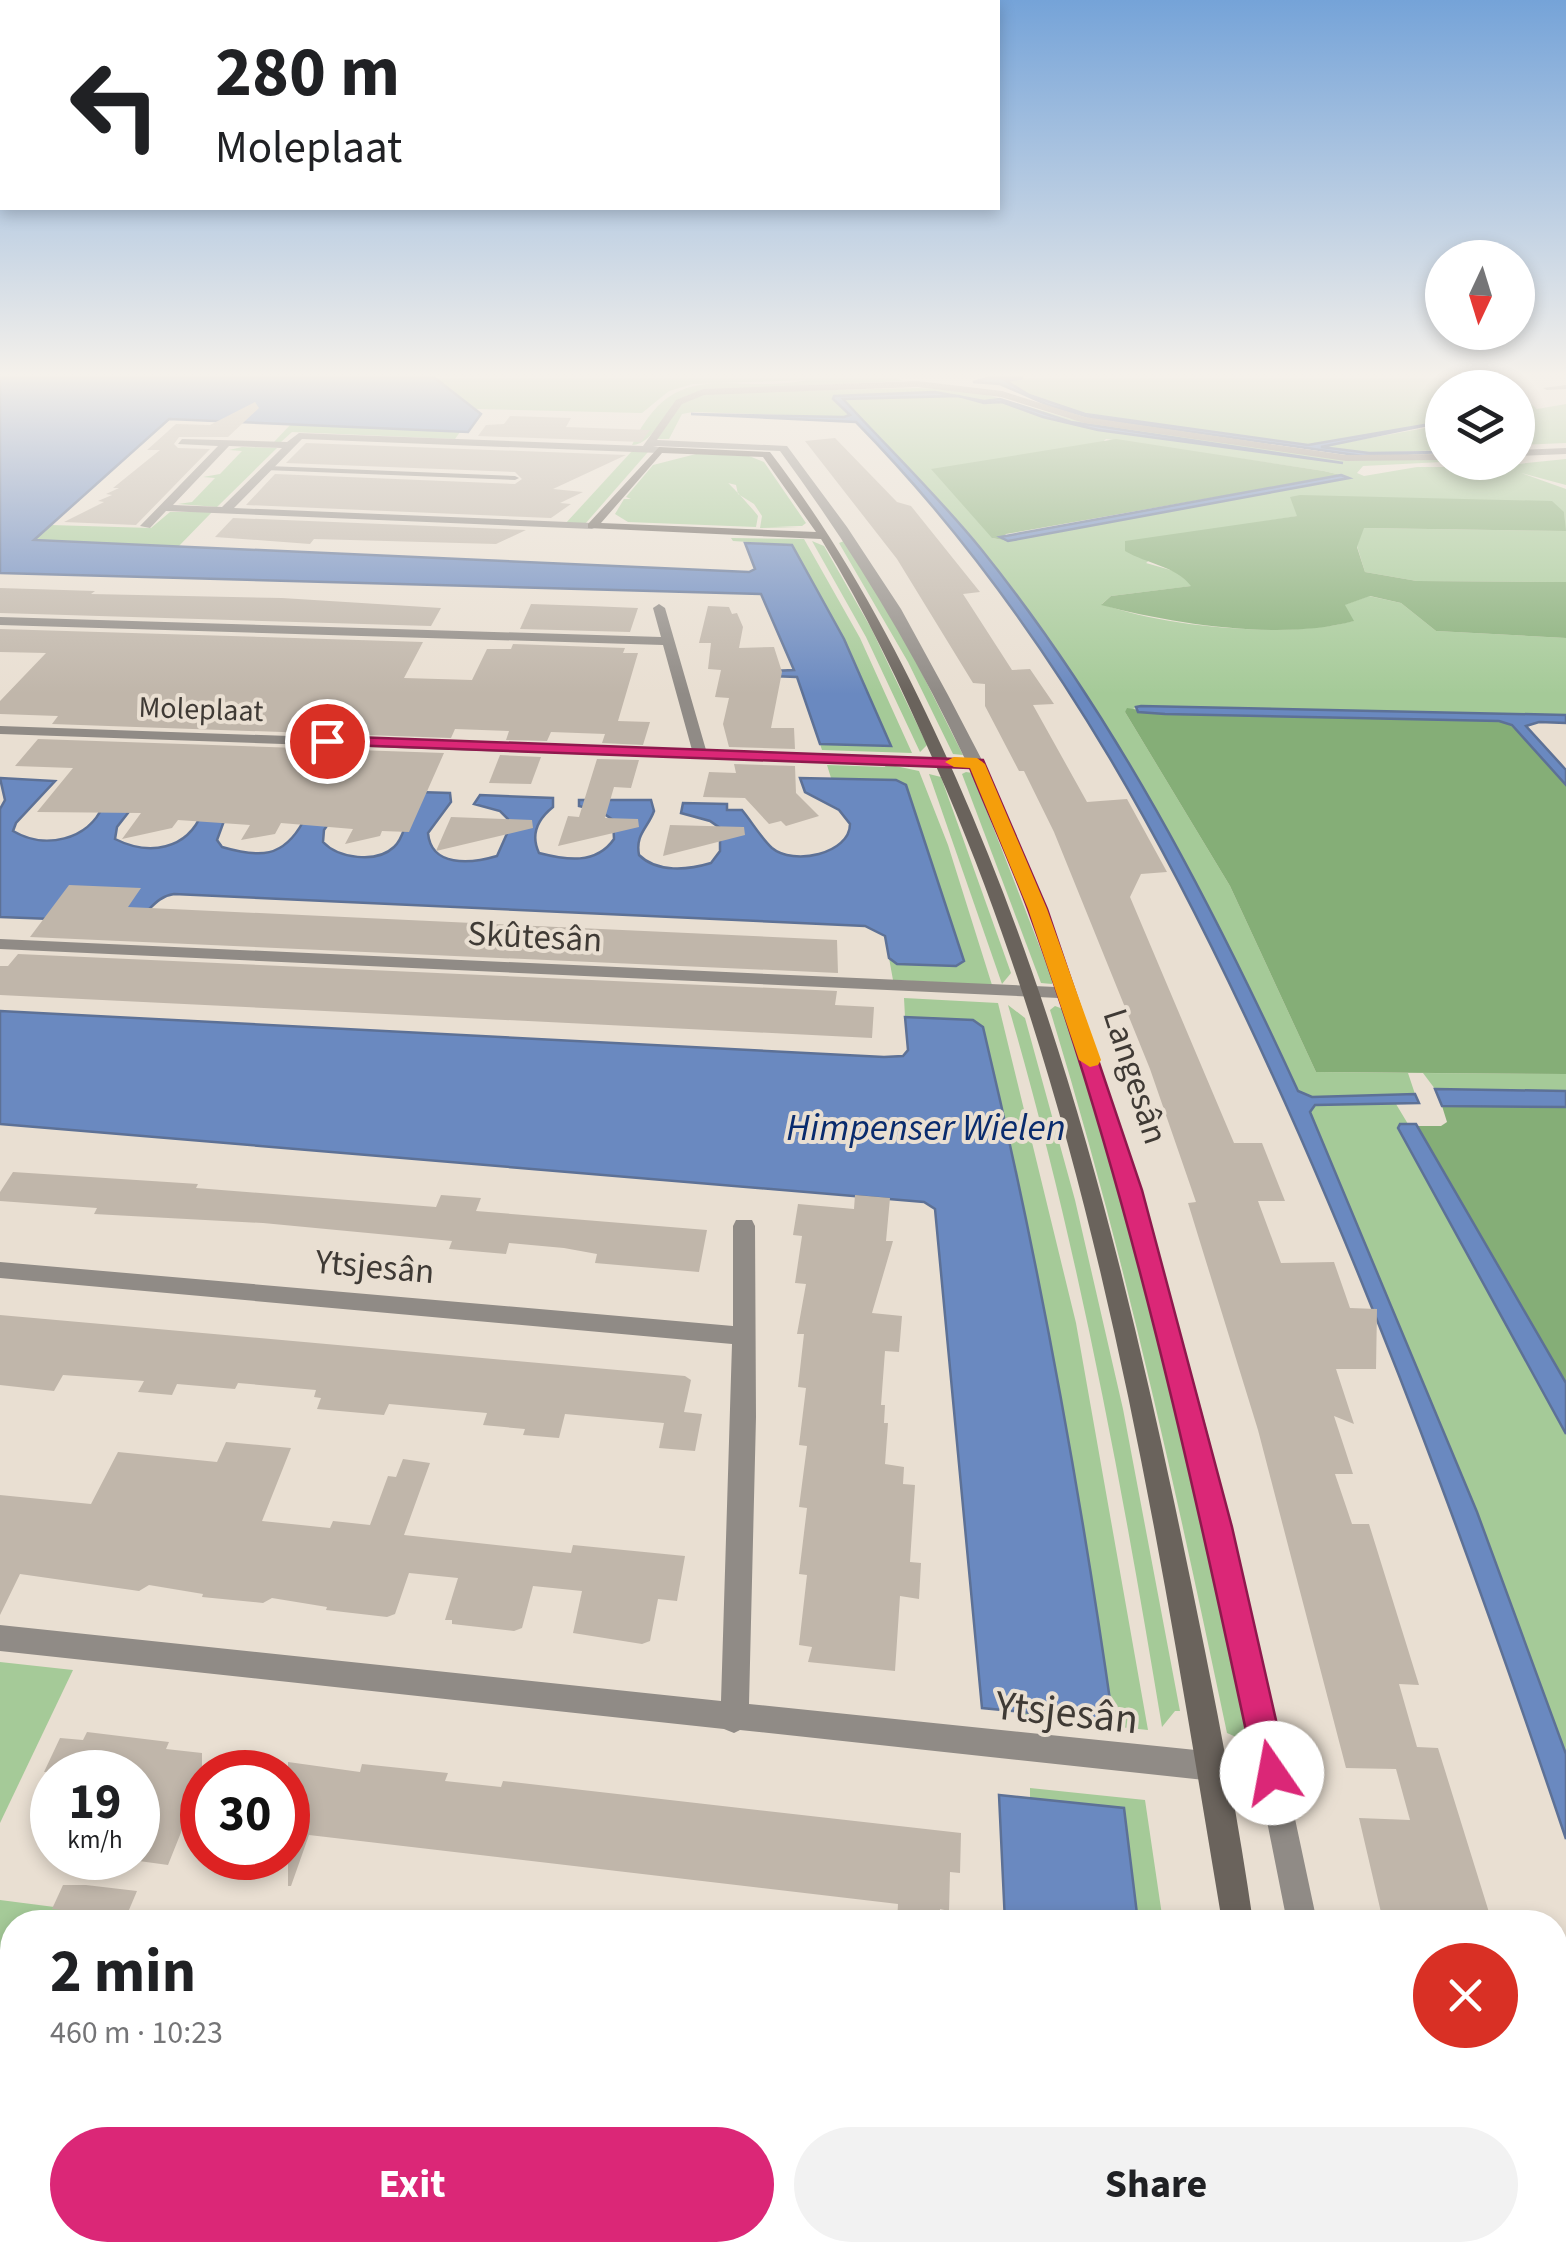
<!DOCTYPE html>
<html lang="en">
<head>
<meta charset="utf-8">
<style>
	:root { --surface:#fff; --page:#f2f2f2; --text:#202124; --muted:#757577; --accent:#db2777 }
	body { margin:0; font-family:"Source Sans 3",sans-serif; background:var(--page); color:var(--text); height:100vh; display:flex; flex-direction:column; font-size:38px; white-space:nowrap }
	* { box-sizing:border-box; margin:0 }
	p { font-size:32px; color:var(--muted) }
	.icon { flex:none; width:55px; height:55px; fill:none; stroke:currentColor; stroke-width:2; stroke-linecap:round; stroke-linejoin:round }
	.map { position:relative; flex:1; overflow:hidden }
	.details { position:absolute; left:0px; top:1910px; width:1568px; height:352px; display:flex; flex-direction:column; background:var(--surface); border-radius:40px 40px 0 0; box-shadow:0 5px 15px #0003 }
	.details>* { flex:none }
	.guide { position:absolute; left:0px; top:0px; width:1000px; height:210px; box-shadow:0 5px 15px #0003; background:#fff; color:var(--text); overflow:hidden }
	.needle { width:65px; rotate:184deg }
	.fabs { position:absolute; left:1425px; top:240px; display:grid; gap:20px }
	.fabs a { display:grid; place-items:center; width:110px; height:110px; border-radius:50%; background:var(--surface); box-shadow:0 5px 15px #0003; font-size:50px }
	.speed { position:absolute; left:30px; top:1750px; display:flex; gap:20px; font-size:50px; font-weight:700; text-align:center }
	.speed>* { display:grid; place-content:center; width:130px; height:130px; border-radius:50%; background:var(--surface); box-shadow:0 5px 15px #0003; line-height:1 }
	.speed small { font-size:25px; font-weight:400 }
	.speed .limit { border:15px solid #d22; background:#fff; color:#111 }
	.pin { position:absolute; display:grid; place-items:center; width:85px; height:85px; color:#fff; margin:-42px; border:5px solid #fff; border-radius:50%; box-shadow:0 2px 10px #0007 }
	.me { position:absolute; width:110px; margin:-55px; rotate:348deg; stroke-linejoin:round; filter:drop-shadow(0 0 8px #0008) }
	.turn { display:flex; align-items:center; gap:35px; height:210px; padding:0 50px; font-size:45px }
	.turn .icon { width:130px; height:130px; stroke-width:2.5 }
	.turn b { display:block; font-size:70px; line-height:85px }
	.round { display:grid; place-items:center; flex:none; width:105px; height:105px; border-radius:52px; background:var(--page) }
	.overview { display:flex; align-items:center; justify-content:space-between; height:170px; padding:0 50px }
	h1 { font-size:60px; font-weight:700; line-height:75px }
	.cta { display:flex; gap:20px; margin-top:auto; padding:20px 50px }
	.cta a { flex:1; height:115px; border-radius:60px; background:var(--accent); color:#fff; font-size:40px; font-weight:700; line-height:115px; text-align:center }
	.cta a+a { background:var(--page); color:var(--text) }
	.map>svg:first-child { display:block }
</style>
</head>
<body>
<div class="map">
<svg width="1566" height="2261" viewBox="0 0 1566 2261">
	<rect width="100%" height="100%" fill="#e9dfd2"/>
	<g fill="#a5ca98" fill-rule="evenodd">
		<path d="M 435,378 L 895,378 L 903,381 L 701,391 C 664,401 656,445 632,445 C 676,353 730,396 807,380 L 693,384 L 669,391 L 642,413 L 476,409 Z"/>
		<polygon points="1023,378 1495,378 1510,387 1442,388 1442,422 1308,445 1085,414 1029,395 1006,381"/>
		<path d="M 918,388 L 974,391 L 1071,419 L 1352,460 L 1442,458 L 1442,462 L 1363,466 L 1357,473 L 1364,476 L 1417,467 L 1489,467 L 1566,459 L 1566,485 L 1521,473 L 1566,489 L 1566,582 L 1417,581 L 1365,572 L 1357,546 L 1363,528 L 1565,531 L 1564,512 L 1298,516 L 1179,535 L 1146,563 L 1181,573 L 1192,586 L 1111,596 L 1102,604 C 1164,627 1289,639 1353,621 L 1344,605 L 1369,596 L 1401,603 L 1436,631 L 1566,638 L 1566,715 L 1141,706 L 1125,712 L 1230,886 L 1316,1072 L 1408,1073 L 1415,1094 L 1312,1097 L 1298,1091 C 1210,900 1113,713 981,549 C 938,496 890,449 843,399 L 959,396 L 984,403 L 1002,402 L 1043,417 L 1098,429 L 1342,463 L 1071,422 L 1000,399 L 984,401 L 935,392 L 835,396 L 833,399 L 850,415 L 845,417 L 693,412 L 682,414 L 669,439 L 657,439 L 683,402 L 705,393 ZM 1106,439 L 1324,471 L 1341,475 L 1008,541 L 992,538 Z"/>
		<polygon points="1518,393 1537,409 1566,404 1566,443 1518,445 1518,412 1527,411 1518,409"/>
		<polygon points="291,424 460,432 455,439 292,432 281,442 274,442"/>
		<polygon points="1442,425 1442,450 1369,453 1320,447"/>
		<polygon points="242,447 277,448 217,507 178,504 192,502 215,478 203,477 220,474 242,451 229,450"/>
		<polygon points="632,451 648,452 585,524 565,524"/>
		<path d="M 696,454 L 749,456 L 764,462 L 806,523 L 802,526 L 775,526 L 799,527 L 760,528 L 762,516 L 754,504 L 738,494 L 736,485 L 728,483 C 730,484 754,510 758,516 L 756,527 L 628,522 L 615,514 L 624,499 L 631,499 L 626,497 L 653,465 Z"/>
		<polygon points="170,512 212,512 177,548 34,540 51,525 151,528"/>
		<polygon points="731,538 804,539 860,638 912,753 822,750 820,744 891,745 844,639 792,545 733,541"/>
		<polygon points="812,541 824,546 871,628 927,745 920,752 866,637"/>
		<polygon points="844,541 898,626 963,755 953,754 908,662 839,543"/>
		<polygon points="886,764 919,771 948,845 992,985 893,980 889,958 897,964 956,966 964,961 906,785 896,780 831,778 827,765 885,767"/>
		<polygon points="966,772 972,773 1053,981 1052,984 1041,983 962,774"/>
		<polygon points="929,774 941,777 1011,973 1002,984"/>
		<path d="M 904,998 L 998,1003 L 1076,1323 L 1148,1730 L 1023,1717 L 1023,1712 L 1113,1721 C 1080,1487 1038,1257 983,1028 L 973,1020 L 905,1017 Z"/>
		<path d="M 1008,1005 L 1025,1018 L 1075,1200 L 1123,1409 L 1180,1711 L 1175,1711 L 1162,1727 C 1122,1484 1077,1241 1008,1005 Z"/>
		<path d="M 1055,1006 L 1063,1009 C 1139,1247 1195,1488 1247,1732 L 1243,1740 L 1227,1733 C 1176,1490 1123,1248 1050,1010 Z"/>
		<polygon points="1423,1073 1566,1074 1566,1091 1435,1089"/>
		<polygon points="1396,1104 1408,1124 1398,1129 1566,1434 1566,1754 1477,1512 1310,1112 1315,1105"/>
		<polygon points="0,1662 73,1670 0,1823"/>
		<polygon points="1030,1788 1145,1800 1163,1922 1138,1922 1124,1808 1030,1798"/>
		<polygon points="0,1900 171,1922 12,1922 12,2250 1026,2250 1026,2261 0,2261"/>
		<polygon points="1555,1967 1566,1968 1566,2261 1497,2250 1555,2250"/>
		<polygon points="1098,2250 1217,2250 1221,2261 1177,2261"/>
	</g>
	<g fill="#85ae77">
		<polygon points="1116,439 1324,471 1341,475 1006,534 1002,539 1008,541 992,538 931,469"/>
		<path d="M 1300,495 L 1552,501 L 1564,512 L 1566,531 L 1364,528 L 1357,547 L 1365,572 L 1417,581 L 1566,582 L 1566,638 L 1436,631 L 1401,603 L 1370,596 L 1345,605 L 1354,621 C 1281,641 1174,624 1101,605 L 1111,596 L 1191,586 C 1176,566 1147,564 1125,551 L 1125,541 L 1297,516 L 1290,497 Z"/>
		<polygon points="1127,708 1165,714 1499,721 1512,725 1566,785 1566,1074 1316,1072 1230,886 1125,712"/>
		<polygon points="1442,1106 1566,1107 1566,1383 1417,1126 1441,1126 1447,1122"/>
	</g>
	<g fill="#6a89c0" stroke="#5d7196" stroke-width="2.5">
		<polygon points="0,378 435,378 481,414 468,432 169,419 34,540 749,572 755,569 745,543 792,545 844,639 891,746 820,744 797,677 771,676 772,671 794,670 761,594 0,573"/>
		<polygon points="988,378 1023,378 1006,381 1029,395 1085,414 1308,445 1442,422 1321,447 1369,453 1442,452 1362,456 1089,417 1048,405 1000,384 973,382"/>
		<path d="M 935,392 L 984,401 L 1000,399 L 1071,422 L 1343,463 L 1098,430 L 1043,417 L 1002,402 L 984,403 L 959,396 L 843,399 C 889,449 938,496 981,549 C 1113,713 1210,900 1298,1091 L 1312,1097 L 1415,1094 L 1419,1103 L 1315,1105 L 1310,1112 L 1477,1512 L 1566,1754 L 1566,1839 C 1486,1601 1400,1364 1299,1134 C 1185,876 1055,625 856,422 L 691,414 L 844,417 L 850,415 L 833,399 L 834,396 Z"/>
		<polygon points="1341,475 1349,478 1008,541 1000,537"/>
		<polygon points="1141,706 1566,715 1566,723 1539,722 1526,726 1566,770 1566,785 1512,725 1499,721 1165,714 1138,712 1136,707"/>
		<path d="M 0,778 L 55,781 L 16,823 L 13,831 C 45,850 88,840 103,806 L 135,804 L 117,827 L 115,839 C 149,856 187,850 202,813 L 224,821 L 217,840 L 222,847 C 260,858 283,858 303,822 L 333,817 L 324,830 L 323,842 C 338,858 376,864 394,847 C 401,841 403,832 406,824 L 386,791 L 450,793 L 451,802 L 428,833 C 431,867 470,864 497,856 L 509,829 L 508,819 L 500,811 L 474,804 L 480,795 L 553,798 L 553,807 C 538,819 530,834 539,853 C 566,860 596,865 614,839 L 613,820 L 600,811 L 579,806 L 579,800 L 651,800 L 654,811 C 648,828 635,834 639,855 C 657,873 688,870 711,863 L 720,851 L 720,828 L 710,821 L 681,813 L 683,803 L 727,804 L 727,810 L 742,810 C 752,822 761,838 772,848 C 793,866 850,854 850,824 L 839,810 L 805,792 L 800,778 L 896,780 L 906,785 L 964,961 L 956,966 L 897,964 L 889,958 L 885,936 L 865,926 L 174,894 C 153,897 149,916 130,922 L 0,917 L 0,809 L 5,800 Z"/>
		<path d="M 0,1011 L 884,1057 L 903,1056 L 908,1050 L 905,1017 L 973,1020 L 983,1027 C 1038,1257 1080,1488 1113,1721 L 982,1708 L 935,1209 L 924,1202 L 0,1124 Z"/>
		<polygon points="1435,1089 1566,1091 1566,1107 1442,1106"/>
		<polygon points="1400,1124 1416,1124 1566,1383 1566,1434 1398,1128"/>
		<polygon points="999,1795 1124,1808 1138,1922 1005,1922"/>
		<polygon points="1026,2250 1098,2250 1177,2261 1026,2261"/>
	</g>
	<g fill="#c0b6aa">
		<polygon points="255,402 259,408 228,437 179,437 174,444 178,448 210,449 136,525 64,522 104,502 98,501 112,495 106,494 119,488 113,488 160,450 147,450 176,424 210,425"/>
		<polygon points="510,416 571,418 566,427 650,430 641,442 478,436 486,425 504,424"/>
		<polygon points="835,438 897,502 911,506 980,592 963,594 1012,670 1030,669 1054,704 1033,705 1087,802 1127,799 1167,872 1141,874 1130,897 1234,1143 1262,1143 1285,1201 1258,1201 1281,1263 1334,1262 1350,1308 1377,1309 1376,1369 1336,1369 1354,1424 1334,1416 1353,1474 1335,1474 1352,1524 1369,1524 1419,1685 1399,1684 1417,1747 1438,1748 1492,1922 1383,1921 1359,1818 1410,1820 1396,1769 1346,1768 1258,1430 1188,1203 1196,1202 1150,1069 1054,832 1024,771 1019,771 985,706 985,684 973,683 897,559 805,441"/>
		<polygon points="306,443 626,455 553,489 583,492 560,503 571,504 551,518 246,505 275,474 515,484 522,479 515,472 286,463"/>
		<polygon points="233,518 526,530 496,544 314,539 310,544 215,537"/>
		<polygon points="0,588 95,591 91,594 282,598 441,608 431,626 0,613"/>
		<polygon points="531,604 590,606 638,608 630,632 520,629"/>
		<polygon points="708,606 729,607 732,614 737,613 743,627 739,648 774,647 782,672 771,728 794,728 795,749 729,747 723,724 729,698 715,697 721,670 708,669 711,643 699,643"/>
		<polygon points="0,629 423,642 404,678 472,680 487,649 511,649 513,644 625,648 623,653 638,653 618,721 650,722 643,745 602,743 605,734 551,732 547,741 506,740 509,731 455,729 451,738 52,724 58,716 0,714 0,701 46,653 0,652"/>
		<polygon points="38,739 444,753 409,832 382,831 380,836 345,844 353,829 281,823 275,834 241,840 250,825 178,820 172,828 122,839 141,813 37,812 73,768 15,766"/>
		<polygon points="500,755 541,757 531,784 489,783"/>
		<polygon points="597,759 639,760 631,788 614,787 605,818 638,819 639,827 558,846 568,816 579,817"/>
		<polygon points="734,764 795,766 796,793 819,816 786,826 781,821 769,824 745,798 703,797 709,772 736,773"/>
		<polygon points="451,817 532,820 533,828 436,851"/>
		<polygon points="670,825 744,827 745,835 663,856"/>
		<polygon points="69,885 141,888 128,907 837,940 838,973 30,937"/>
		<polygon points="18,954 837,991 835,1005 874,1007 872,1038 0,995 0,966 8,966"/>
		<polygon points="13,1172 198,1184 196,1188 436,1207 441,1195 481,1198 476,1211 707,1230 699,1272 595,1263 597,1254 564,1248 509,1243 506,1254 449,1249 452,1241 263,1223 94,1214 97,1208 0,1201 0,1192"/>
		<polygon points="855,1195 890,1198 886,1241 893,1241 872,1313 902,1316 899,1352 885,1351 881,1405 885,1405 884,1423 888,1423 885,1464 904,1467 903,1484 915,1485 910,1562 921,1563 919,1599 900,1596 895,1671 808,1662 812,1647 799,1645 807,1575 799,1574 807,1508 799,1507 807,1446 799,1445 806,1388 798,1387 804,1334 797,1334 806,1284 795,1283 802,1236 793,1235 798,1204 854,1209"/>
		<polygon points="0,1315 685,1376 691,1380 684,1412 702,1414 695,1451 659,1448 664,1423 565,1414 559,1438 523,1435 525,1429 483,1425 487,1413 389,1404 384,1415 317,1409 321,1398 314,1397 316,1390 238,1383 235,1389 177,1384 172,1395 138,1392 144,1381 63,1375 54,1391 0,1385"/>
		<polygon points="226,1442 291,1448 262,1521 330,1528 333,1521 370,1525 388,1476 396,1477 403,1459 430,1463 404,1535 571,1553 573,1545 685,1556 677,1601 658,1599 650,1641 642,1644 573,1633 582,1591 533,1586 522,1628 514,1631 452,1624 452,1620 445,1620 458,1578 409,1573 395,1614 387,1617 326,1610 327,1607 272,1598 263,1603 202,1597 203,1594 149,1585 139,1591 20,1574 0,1615 0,1495 91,1504 118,1452 217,1462"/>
		<polygon points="87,1732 169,1742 166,1749 202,1753 202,1822 186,1820 168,1865 139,1861 156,1817 138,1815 138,1772 44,1772 60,1738 83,1740"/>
		<polygon points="288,1762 360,1772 362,1764 448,1773 445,1781 501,1787 503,1781 961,1833 960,1873 950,1872 949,1911 940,1909 940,1922 897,1922 898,1904 309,1835 291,1886 288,1886"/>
		<polygon points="63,1885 86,1885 137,1891 126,1917 52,1909"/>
	</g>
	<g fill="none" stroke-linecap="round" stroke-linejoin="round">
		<g fill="#908b86" fill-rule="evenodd">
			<polygon points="1566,385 1566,389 1547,390 1543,388"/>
			<polygon points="268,466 515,476 519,478 515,480 265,470 264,468"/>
		</g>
		<g fill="#908b86" fill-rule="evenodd">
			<path d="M 917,381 L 1002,391 L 1085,417 L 1346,455 L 1442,454 L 1442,460 L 1346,461 L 1084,423 L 1001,397 L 917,387 L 704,395 L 682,404 L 657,440 L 787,446 L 847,527 L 901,609 L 948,695 L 984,764 L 1076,993 L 1157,1246 L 1209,1438 L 1255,1631 L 1317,1922 L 1287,1922 L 1260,1786 L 740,1730 L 734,1733 L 724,1729 L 0,1651 L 0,1625 L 721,1701 L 732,1344 L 0,1278 L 0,1262 L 733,1326 L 733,1226 L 736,1220 L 752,1220 L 755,1226 L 756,1417 L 749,1704 L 1254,1756 C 1202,1501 1142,1246 1059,998 L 0,949 L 0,939 L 1056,987 L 1014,873 L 969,768 L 0,734 L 0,726 L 692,750 L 663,645 L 0,625 L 0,617 L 661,637 L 653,608 L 659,604 L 665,608 L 706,750 L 965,759 C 913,649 852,549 780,451 L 653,446 L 663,448 L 659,453 L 302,439 L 234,508 L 592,523 L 598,526 L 592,529 L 166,511 L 150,528 L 140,526 L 218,446 L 178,444 L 182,439 L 287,442 L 299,433 L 643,446 L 676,400 L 703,389 ZM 229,446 L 282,448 L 222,507 L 173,505 Z"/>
			<polygon points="1566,448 1566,454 1518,456 1518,450"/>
		</g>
		<g fill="#6a635c" fill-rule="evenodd">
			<path d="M 659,447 L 770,452 C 846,551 905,663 956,778 C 1059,1011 1122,1257 1175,1506 C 1204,1644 1233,1783 1253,1922 L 1222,1922 C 1158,1539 1099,1148 946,789 C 909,704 870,618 821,539 L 588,528 L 588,524 ZM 662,453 L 763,457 L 816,532 L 601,523 Z"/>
			<polygon points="1272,2250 1308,2250 1310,2261 1274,2261"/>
		</g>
	</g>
	<linearGradient id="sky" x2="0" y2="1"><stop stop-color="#75a3d8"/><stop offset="0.54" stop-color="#f5f1eb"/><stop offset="1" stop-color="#f5f1eb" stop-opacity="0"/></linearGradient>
	<rect width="1566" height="694" fill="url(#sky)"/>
	<path fill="#db2777" stroke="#8e194d" stroke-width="2.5" d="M 327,736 L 983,760 L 1047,909 L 1142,1190 L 1232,1527 L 1288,1773 L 1283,1785 L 1272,1790 L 1260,1785 L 1255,1773 C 1193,1482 1130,1189 1028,909 C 1010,861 989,815 970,768 L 321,744 L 321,738 Z"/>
	<polygon fill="#f59e0b" points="977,758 985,764 1047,909 1101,1060 1098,1065 1090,1067 1079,1060 1028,909 970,768 954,767 945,762 954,757"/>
	<g text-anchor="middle" stroke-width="8" stroke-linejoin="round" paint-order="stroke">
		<g font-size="30" fill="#3f3a35" stroke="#e9dfd2">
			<text transform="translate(201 709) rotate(2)" y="10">Moleplaat</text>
		</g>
		<g font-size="35" fill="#3f3a35" stroke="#e9dfd2">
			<text transform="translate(535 936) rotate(3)" y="12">Skûtesân</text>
			<text transform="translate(1136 1076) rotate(72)" y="12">Langesân</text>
			<text transform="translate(375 1266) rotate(5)" y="12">Ytsjesân</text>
		</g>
		<g font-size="38" font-style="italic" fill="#092b6d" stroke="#e9dfd2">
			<text x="926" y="1140">Himpenser Wielen</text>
		</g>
		<g font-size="42" fill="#3f3a35" stroke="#e9dfd2">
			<text transform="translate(1067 1711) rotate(6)" y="15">Ytsjesân</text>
		</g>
	</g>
</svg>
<div class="fabs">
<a><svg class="needle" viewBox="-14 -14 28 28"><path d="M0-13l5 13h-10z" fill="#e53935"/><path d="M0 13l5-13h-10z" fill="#757577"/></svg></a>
<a><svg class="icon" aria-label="layers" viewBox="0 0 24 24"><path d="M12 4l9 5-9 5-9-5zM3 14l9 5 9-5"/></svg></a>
</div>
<div class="speed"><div>19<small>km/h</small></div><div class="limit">30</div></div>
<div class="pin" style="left:327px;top:741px;background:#d93025"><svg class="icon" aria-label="arrive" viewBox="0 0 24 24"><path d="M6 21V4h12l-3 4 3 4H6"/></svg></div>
<svg class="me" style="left:1272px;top:1773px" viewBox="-20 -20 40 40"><circle r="19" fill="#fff"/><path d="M0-13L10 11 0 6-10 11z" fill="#db2777"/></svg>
<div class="guide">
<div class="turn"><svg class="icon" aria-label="left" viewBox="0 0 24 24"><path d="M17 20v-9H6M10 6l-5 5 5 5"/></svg><div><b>280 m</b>Moleplaat</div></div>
</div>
<section class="details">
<div class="overview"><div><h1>2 min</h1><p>460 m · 10:23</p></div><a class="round" style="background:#d93025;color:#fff"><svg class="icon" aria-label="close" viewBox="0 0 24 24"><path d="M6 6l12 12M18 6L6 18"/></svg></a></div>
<div class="cta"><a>Exit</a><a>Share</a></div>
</section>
</div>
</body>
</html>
